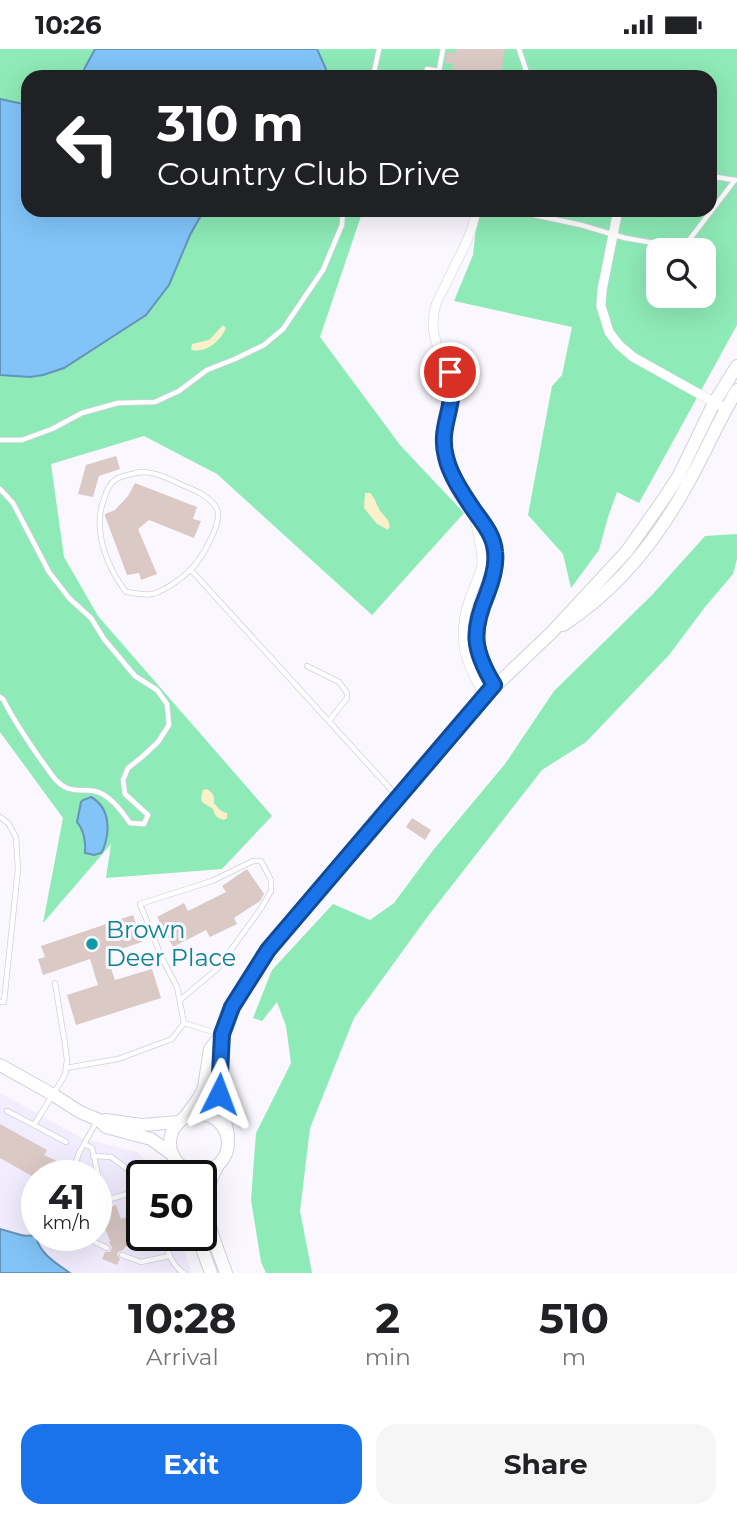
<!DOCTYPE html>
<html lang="en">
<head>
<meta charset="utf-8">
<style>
	:root { --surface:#fff; --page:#f6f6f6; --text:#202124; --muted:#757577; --accent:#1a73e8 }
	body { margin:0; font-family:Montserrat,sans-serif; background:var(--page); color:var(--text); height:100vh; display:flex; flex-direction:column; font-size:26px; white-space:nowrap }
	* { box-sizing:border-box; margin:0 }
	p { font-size:23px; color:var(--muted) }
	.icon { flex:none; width:38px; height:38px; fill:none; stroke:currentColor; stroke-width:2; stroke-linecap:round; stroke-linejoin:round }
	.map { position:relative; height:1224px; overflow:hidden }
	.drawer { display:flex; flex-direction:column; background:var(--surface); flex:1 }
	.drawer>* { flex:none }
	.guide { position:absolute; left:21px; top:21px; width:696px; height:147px; border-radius:21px; box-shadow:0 7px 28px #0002; background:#202124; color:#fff; overflow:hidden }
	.fabs { position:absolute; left:646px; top:189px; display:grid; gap:14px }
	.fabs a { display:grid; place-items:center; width:70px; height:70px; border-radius:14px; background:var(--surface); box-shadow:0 7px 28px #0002; font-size:35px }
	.speed { position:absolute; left:21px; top:1111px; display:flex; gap:14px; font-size:35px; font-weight:700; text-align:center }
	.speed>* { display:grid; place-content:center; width:91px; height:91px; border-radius:50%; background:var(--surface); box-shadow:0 7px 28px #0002; line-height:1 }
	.speed small { font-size:18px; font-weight:400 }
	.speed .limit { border:4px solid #111; border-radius:10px; background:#fff; color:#111 }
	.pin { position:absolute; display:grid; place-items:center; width:60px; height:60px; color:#fff; margin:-30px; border:4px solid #fff; border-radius:50%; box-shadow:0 2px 7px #0007 }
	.me { position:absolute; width:77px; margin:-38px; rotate:3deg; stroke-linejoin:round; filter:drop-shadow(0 0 5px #0008) }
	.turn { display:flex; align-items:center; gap:24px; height:147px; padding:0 21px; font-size:32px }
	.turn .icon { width:91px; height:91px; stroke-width:2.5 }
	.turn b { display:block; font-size:49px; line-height:60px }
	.eta { display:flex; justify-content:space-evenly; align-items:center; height:119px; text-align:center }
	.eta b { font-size:42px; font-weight:700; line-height:49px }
	.button { display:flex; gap:14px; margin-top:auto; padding:14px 21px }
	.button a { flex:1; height:80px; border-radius:21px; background:var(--accent); color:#fff; font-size:28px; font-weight:700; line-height:80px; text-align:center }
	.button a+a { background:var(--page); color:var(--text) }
	.status { display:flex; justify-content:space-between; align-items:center; height:49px; padding:0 35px; background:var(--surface); direction:ltr }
	.status svg { height:19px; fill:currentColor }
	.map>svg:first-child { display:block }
</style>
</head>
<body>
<div class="status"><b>10:26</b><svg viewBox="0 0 49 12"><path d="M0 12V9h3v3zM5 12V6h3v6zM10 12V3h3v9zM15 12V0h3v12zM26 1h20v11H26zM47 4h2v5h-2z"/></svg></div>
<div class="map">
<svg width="737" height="1224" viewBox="0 0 737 1224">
	<rect width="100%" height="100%" fill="#faf8fe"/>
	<path fill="#f2edfe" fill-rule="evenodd" d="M 0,1044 L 82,1089 L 137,1103 L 155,1121 L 157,1127 L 142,1127 L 142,1186 L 179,1187 L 192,1224 L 51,1224 L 0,1213 ZM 37,1127 L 96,1127 L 96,1186 L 37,1186 Z"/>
	<g fill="#8eeab7" fill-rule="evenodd">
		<path d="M 0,0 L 737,0 L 737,276 L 639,454 L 617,443 L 608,468 L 599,501 L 571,539 L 563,505 L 528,466 L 552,337 L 562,326 L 572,278 L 454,252 L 473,206 L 478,161 L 710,161 L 710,28 L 28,28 L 28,161 L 363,161 L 320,288 L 400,396 L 464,464 L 372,566 L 217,425 L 144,387 L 51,415 L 64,508 L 98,567 L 272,767 L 222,820 L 106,829 L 111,795 L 43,874 L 63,769 L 0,683 ZM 658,201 L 704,201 L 704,247 L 658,247 Z"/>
		<polygon points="737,485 737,510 733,525 705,558 669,606 586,693 542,721 428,867 354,969 310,1079 300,1162 312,1224 266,1224 261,1213 251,1151 256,1084 291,1014 286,977 277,953 262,972 253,969 272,921 333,855 370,871 394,854 434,800 505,715 554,642 652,546 705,487"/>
	</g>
	<g fill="#faf0ca">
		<path d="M 223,276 L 226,279 C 220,293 206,304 191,301 L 192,295 L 209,291 Z"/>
		<path d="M 365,444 L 370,444 C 377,451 376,457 381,463 C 385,468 388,470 390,477 L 388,481 L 377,475 L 364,459 Z"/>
		<path d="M 207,740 C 213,744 215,747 214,754 C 218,759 221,763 227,764 L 227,769 L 224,771 C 218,769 214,767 213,760 L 202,753 L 201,749 L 203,741 Z"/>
	</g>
	<g fill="#82c4f8" stroke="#6593b9" stroke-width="2">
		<polygon points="95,0 317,0 326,20 327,28 80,28"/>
		<polygon points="0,50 28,56 28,161 204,161 190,186 169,236 146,266 64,319 43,326 30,328 0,326"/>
		<path d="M 91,748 C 111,759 110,783 103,801 L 101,804 L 94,806 L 85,804 C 86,794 84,781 77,773 L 81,753 L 83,751 Z"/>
		<path d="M 0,1180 C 7,1182 14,1184 21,1186 C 27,1188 30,1185 36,1188 C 40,1205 56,1214 70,1224 L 0,1224 Z"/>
	</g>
	<g fill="#dac9c5">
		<polygon points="456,0 505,0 502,20 491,28 479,26 478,28 460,28 460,24 452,23 453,15 445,14 447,3 455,4"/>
		<polygon points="116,407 120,420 99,427 93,448 78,445 86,416"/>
		<polygon points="135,434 197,458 193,470 201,472 194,489 149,471 138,480 157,525 141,531 139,524 127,526 105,467 105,465 115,461 128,447"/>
		<polygon points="412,769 431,781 425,791 406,778"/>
		<polygon points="247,820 264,845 260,852 234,869 237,875 210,888 206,881 173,898 157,868 184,854 188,862 226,843 222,837"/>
		<polygon points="133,866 142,893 106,905 115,931 152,920 161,949 76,976 67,946 98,936 90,910 43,926 38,910 45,908 41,897"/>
		<polygon points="0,1075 47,1101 44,1106 59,1113 52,1127 37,1127 37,1130 0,1109"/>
		<polygon points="116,1156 121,1170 130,1167 133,1175 142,1172 142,1192 125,1198 123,1201 118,1203 117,1206 120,1210 117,1216 102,1210 105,1203 110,1203 112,1198 109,1194 110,1192 99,1163"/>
	</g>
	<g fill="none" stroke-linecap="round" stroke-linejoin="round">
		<defs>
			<g id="lane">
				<polyline points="519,0 527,24"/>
				<polyline points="373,28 379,0"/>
				<polyline points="425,28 427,20 439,22 443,0"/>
				<polyline points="710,127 734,131"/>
				<polyline points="511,161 581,176 625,189 683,199 735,131"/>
				<polyline points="0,391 22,391 52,380 82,364 118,354 155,353 179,342 207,321 235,310 264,296 283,280 323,221 342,176 343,161"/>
				<path d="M 141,423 C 156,423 169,430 182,436 C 195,441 210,447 217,460 C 223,474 200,513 189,522 C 181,530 168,539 158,543 C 149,548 136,544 126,543 C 107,518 92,481 104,450 C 106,443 109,435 115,431 C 122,426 133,425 141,423 Z"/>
				<path d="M 0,440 L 13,454 L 49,523 L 69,549 L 91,569 L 104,590 L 135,627 L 157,641 L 167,655 L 169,676 L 158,693 L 142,708 L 128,719 L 123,731 L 125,745 L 148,766 L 144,775 L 130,774 C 122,763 110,745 94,742 C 85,740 76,743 67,739 C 55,734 49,721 41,711 C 27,691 14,672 3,650 L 0,648"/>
				<polyline points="191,521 397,747"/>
				<polyline points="307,617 339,633 347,644 347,649 329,672"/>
				<polyline points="0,768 8,774 16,788 18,820 4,953 0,953"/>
				<polyline points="55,934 65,995 67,1011 65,1026 34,1076 66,1093"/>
				<polyline points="184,974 220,985"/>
				<polyline points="66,1019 118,1010 172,990 184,974 177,938 162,909 140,855 212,832 253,812 261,812 271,831 271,842 262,858 217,920 180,951"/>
				<polyline points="7,1062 34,1076"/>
				<polyline points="84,1095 92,1099 104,1152"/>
				<polyline points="93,1107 111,1108 134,1125 138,1142"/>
				<polyline points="71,1127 79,1104 97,1072"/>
				<polyline points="96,1154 138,1142 142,1143"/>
				<polyline points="86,1186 87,1189 107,1199"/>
				<path d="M 162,1186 C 167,1200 171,1216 184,1224"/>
				<polyline points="122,1206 141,1213 169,1207"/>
			</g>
			<g id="street">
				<path d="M 476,161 C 472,188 457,211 446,235 C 442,243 437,251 435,259 C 432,271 433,285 437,296 C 442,311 451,319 452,336 C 453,362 438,380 446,410 C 451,428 463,446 474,461 C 483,474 494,487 495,504 C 497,520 490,536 484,550 C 470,585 475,605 494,636"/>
				<polyline points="618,161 602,241 601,257 609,283 619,296 633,308 726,360"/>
				<path d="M 473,464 C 477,480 482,497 482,513 C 481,526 474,536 470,549 C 456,588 464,613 485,647"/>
			</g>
			<g id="secondary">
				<path d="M 563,576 C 616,542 657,491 687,436 C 705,405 718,372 737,341"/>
				<polyline points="0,1016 52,1045 80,1063 99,1071 106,1078 151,1090 173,1106"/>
				<circle cx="199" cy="1094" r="29"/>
				<polyline points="185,1068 199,1049 204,1039 210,1000 222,985"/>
				<polyline points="106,1071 141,1076 179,1073"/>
				<polyline points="228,1086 219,1045 222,985 232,958 253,923 268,901 311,848 485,647 551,584 627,502 663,451 678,428 714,354 737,317"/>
				<path d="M 217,1118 C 195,1156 213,1186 226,1224"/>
				<polyline points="197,1186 211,1224"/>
			</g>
		</defs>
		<use href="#lane" stroke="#d3cfdd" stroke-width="6"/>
		<use href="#street" stroke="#d3cfdd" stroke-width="10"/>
		<use href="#secondary" stroke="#d3cfdd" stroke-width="14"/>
		<use href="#lane" stroke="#fff" stroke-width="4.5"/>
		<use href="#street" stroke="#fff" stroke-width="9"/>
		<use href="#secondary" stroke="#fff" stroke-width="12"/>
	</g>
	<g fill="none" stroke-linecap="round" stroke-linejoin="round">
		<defs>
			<path id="route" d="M 219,1045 L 222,985 L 232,958 L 268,901 L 494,636 C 473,601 471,583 487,545 C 492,532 497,517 495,503 C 494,486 482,473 473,460 C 463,445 450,426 446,408 C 440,385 448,371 451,350 C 452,341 451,332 450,323"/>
		</defs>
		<use href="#route" stroke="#114b97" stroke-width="18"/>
		<use href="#route" stroke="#1a73e8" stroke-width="12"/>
	</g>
	<circle fill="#0f9aa8" stroke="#faf8fe" stroke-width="2.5" cx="92" cy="895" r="7"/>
	<g text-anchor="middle" stroke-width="6" stroke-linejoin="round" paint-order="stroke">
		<g font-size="24" fill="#0d838f" stroke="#faf8fe" text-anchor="start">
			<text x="106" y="889">Brown<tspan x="106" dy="28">Deer Place</tspan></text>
		</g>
	</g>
</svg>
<div class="fabs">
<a><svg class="icon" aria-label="search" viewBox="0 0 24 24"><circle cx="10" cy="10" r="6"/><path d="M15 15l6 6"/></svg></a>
</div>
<div class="speed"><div>41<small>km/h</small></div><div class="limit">50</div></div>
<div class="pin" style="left:450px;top:323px;background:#d93025"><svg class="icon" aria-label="arrive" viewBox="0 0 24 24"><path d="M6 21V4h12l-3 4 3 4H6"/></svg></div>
<svg class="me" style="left:219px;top:1045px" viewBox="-20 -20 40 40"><path d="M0-17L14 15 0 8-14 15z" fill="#1a73e8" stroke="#fff" stroke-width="4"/></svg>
<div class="guide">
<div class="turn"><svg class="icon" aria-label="left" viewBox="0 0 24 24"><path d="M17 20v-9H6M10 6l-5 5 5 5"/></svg><div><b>310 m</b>Country Club Drive</div></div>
</div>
</div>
<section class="drawer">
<div class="eta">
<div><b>10:28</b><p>Arrival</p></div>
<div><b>2</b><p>min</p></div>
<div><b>510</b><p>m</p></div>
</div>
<div class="button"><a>Exit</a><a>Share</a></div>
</section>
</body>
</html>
